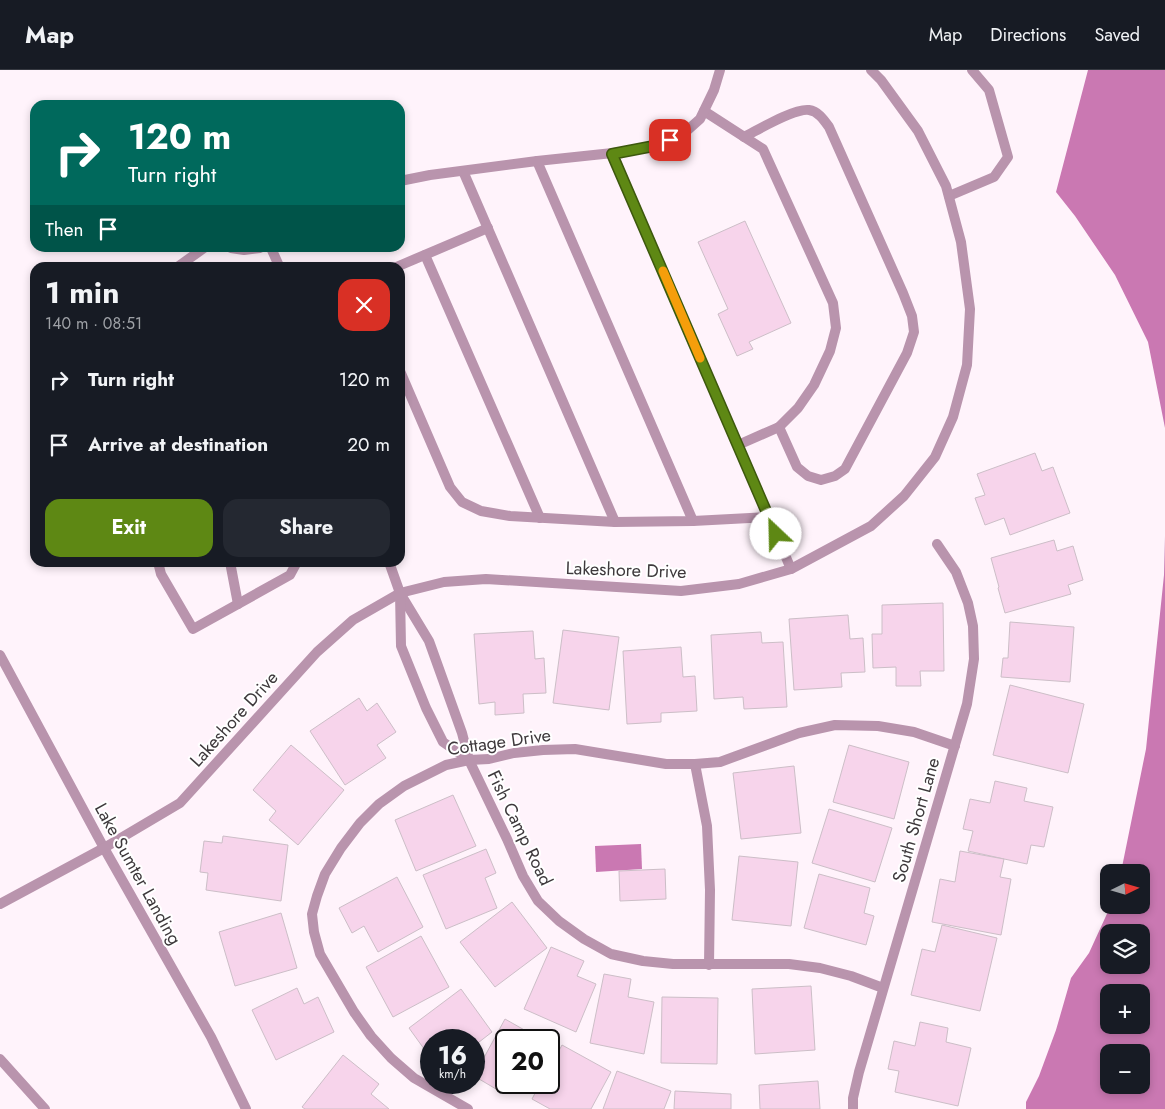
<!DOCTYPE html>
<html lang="en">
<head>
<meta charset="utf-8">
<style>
	:root { --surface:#171b24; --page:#242831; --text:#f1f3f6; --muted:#9ea1a6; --line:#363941; --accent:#5e8814 }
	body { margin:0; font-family:Jost,sans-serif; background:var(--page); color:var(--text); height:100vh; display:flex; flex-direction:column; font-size:19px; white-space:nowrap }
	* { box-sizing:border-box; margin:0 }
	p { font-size:16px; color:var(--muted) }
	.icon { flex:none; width:28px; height:28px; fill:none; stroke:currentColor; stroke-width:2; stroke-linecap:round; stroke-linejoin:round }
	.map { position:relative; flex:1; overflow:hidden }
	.drawer { position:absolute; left:30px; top:192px; width:375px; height:305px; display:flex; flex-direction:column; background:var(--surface); border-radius:15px; box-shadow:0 2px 8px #0003 }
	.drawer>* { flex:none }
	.hud { position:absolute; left:30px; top:30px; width:375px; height:152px; border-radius:15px; box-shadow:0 2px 8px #0003; background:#00695c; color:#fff; overflow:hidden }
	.needle { width:32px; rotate:85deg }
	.controls { position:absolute; left:1100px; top:794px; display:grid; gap:10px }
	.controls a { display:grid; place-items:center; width:50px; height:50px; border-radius:10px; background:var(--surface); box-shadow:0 2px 8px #0003; font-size:25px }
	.speed { position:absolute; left:420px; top:959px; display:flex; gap:10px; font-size:25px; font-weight:700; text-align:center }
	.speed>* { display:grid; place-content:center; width:65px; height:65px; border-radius:50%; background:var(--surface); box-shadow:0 2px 8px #0003; line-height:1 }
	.speed small { font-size:12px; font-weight:400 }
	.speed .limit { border:2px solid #111; border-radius:8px; background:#fff; color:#111 }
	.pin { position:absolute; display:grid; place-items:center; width:42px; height:42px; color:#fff; margin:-21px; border-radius:10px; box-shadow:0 2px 8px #0006 }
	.me { position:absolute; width:55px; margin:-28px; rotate:336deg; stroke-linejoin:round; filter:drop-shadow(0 0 4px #0008) }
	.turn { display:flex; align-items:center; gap:18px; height:105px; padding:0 15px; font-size:22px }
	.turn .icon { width:65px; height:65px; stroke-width:2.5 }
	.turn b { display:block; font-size:35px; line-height:42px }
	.then { display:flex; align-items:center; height:48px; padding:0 15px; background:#0003; gap:10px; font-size:19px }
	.round { display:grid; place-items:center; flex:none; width:52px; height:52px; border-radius:15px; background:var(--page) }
	.summary { display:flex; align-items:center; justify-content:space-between; height:85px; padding:0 15px }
	h1 { font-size:30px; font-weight:700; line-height:38px }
	.primary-button { display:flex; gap:10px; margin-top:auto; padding:10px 15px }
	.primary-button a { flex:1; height:58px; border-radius:15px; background:var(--accent); color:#fff; font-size:20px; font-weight:700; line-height:58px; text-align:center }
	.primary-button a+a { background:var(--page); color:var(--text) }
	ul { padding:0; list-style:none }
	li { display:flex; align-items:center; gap:15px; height:65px; padding:0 15px }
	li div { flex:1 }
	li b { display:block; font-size:19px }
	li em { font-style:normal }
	header { display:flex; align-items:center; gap:30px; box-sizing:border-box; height:70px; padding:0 25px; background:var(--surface); border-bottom:1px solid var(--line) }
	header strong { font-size:24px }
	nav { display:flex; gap:28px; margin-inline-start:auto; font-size:18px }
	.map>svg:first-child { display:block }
</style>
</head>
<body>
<header>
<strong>Map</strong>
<nav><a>Map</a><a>Directions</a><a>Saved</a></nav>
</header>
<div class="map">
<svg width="1165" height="1039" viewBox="0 0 1165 1039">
	<rect width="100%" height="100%" fill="#fff3fb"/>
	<g fill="#ca78b2" fill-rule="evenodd">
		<polygon points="1088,0 1165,0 1165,358 1148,272 1115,205 1075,146 1056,122"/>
		<path d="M 1165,466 L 1165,1039 L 1026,1039 L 1026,1032 L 1039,1006 L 1056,960 L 1071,908 L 1089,883 L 1111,835 L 1141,835 L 1141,802 L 1121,802 L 1146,679 L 1164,505 ZM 1109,862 L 1141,862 L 1141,895 L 1109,895 ZM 1109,922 L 1141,922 L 1141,955 L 1109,955 ZM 1109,982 L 1141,982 L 1141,1015 L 1109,1015 Z"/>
		<polygon points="641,774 642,799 596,802 595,776"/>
	</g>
	<g fill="#f7d4eb" stroke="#ccbec7">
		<polygon points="745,151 791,253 749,272 753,279 737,286 718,244 728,239 698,172"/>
		<polygon points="1035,383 1042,401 1053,397 1070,443 1010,465 1004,448 985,455 975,428 985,425 977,404"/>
		<polygon points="1054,470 1057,481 1073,476 1083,510 1068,515 1071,524 1005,543 998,518 999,517 991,488"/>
		<polygon points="943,533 944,601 920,601 921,616 896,616 896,597 873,598 872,564 882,564 882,535"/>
		<polygon points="848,545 850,569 863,568 865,602 841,603 842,617 794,620 789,549"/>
		<polygon points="1010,552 1074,557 1070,612 1001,607 1003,588 1008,588"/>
		<polygon points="563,560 619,567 609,640 553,633"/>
		<polygon points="533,561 535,589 544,588 546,623 523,624 524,643 495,645 495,632 479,634 474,564"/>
		<polygon points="761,562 762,573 783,572 787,637 744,639 743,627 714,629 711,565"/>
		<polygon points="681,577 683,607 695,606 697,641 661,643 661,652 627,654 623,581"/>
		<polygon points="1010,615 1084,634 1068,703 993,685"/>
		<polygon points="359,628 367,641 377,633 396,662 377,675 386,688 345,715 310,661"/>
		<polygon points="291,675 344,720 298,775 269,750 276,741 253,720"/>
		<polygon points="849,675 909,692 894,749 833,732"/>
		<polygon points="794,696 801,763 741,769 733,703"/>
		<polygon points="995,711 1027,718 1024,731 1053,737 1044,777 1031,775 1027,794 968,781 973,761 963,759 970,729 990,733"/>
		<polygon points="453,725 476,776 416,801 395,750"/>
		<polygon points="829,739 892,758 875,812 812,793"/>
		<polygon points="223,766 288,775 281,831 206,820 208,803 200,802 204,771 222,773"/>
		<polygon points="486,779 496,803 485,808 497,838 446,859 423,805"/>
		<polygon points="960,781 1004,789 1000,807 1011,809 1001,865 932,852 940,809 955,812"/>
		<polygon points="739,786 798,792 791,856 732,850"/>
		<polygon points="665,799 666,829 620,831 619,801"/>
		<polygon points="819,804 870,818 864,843 874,846 866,875 804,858"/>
		<polygon points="397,807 423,857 378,882 364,856 352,863 339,838"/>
		<polygon points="512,832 547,878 495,917 460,872"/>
		<polygon points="281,843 297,898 235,916 219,862"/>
		<polygon points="942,855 997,868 980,941 911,925 922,879 935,882"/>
		<polygon points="421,866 449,917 393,947 366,897"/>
		<polygon points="551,877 584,891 577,906 596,914 576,962 524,939"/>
		<polygon points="604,904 631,909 628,927 654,932 644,984 590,973"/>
		<polygon points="811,916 815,980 755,984 752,919"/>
		<polygon points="297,918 304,934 318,927 334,962 276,990 252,940"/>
		<polygon points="461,919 492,962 474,976 474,970 431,970 431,980 427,983 409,958"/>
		<polygon points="662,927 718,928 717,994 661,993"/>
		<polygon points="505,949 542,970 506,970 506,1010 502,1008 496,1019 474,1006"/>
		<polygon points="920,952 948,958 946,972 971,978 958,1036 895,1022 899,1001 888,999 894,971 915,976"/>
		<polygon points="549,974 554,977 549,986"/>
		<polygon points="562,975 611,1002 591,1039 550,1039 532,1029 541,1012 549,1012 549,999"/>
		<polygon points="343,985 379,1014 371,1024 389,1039 305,1039 302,1037"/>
		<polygon points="617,1001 671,1021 664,1039 603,1039"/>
		<polygon points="818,1011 820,1039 760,1039 759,1015"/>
		<polygon points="510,1012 534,1012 528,1023"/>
		<polygon points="675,1021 731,1024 731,1039 674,1039"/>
	</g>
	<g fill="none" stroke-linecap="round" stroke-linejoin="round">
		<g stroke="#b994ad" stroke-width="10">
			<polyline points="704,41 763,79 833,233 836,258 830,281 814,315 798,338 779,357 738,375"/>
			<path d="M 744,67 C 758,60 794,38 809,40 C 818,41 824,50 829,57 L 903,223 L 912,246 L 914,262 L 907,283 L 845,399 L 835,406 L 821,410 L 808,406 L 797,397 L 779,357"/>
			<polyline points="612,83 791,499"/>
			<polyline points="537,91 693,451"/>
			<polyline points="463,101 615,452"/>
			<polyline points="949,126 994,107 1008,87 989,20 972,0"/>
			<polyline points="425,185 540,448"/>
			<polyline points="176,198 204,178"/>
			<polyline points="394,198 488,158"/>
			<polyline points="400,301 450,417 462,432 481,441 510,446 615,452 693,451 768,447"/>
			<polyline points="158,492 161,504 193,559 290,505 297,492"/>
			<polyline points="230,492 238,534"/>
			<polyline points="0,989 45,1039"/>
		</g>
		<g stroke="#b994ad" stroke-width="10">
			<polyline points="400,111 430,105 537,91 622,82 659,75 682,65 700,49 714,20 720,0"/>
			<polyline points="231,178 244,180 260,178"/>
			<polyline points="271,178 280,198"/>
			<polyline points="389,492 400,523 429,571 462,663 469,690 507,769 523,806 538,831 559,851 584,869 611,884 643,891 673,894 789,894 820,898 851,906 883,918"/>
			<polyline points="400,523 401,576 426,638 443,672 469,690"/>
			<polyline points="0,585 104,778"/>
			<polyline points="695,694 707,756 710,820 709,895"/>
			<polyline points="468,1039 414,1008 391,988 371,966 354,942 320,884 314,862 312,844 317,826 325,804 341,778 360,753 379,734 404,716 446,695 469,690 489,689 514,683 543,680 575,679 666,694 695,694 720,692 799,663 835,655 878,656 914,662 955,676"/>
			<polyline points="853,1039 853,1028 859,1002 967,634 974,589 973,556 968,533 956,502 937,474"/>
		</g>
		<g stroke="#b994ad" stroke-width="10">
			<polyline points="104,778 211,967 246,1039"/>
			<polyline points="0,834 104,778 180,733 317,582 353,550 400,523 444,512 486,509 681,521 739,514 791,499 871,456 904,426 935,387 953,347 967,295 970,239 961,172 946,116 918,61 881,10 871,0"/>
		</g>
	</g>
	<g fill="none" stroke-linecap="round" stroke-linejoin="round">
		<defs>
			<polyline id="route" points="670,70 659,75 612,84 776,464"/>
		</defs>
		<use href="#route" stroke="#3d580d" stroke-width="12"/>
		<use href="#route" stroke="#5e8814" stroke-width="9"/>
		<polyline stroke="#f59e0b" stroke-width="9" points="663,201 700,288"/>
	</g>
	<g text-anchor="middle" stroke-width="4" stroke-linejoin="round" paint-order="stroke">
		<g font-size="18" fill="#3e393c" stroke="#fff">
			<text transform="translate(626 500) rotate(2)" y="6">Lakeshore Drive</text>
			<text transform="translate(234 649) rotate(-48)" y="6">Lakeshore Drive</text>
			<text transform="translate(499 672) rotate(-8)" y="6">Cottage Drive</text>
			<text transform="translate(916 750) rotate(-74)" y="6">South Short Lane</text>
			<text transform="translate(520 758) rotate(64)" y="6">Fish Camp Road</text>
			<text transform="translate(138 804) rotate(61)" y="6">Lake Sumter Landing</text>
		</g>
	</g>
</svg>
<div class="controls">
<a><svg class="needle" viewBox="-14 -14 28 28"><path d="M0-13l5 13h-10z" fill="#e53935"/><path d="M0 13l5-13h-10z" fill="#9ea1a6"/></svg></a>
<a><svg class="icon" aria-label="layers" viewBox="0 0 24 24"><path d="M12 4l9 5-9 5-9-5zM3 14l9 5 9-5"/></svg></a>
<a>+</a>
<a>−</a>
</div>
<div class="speed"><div>16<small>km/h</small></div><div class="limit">20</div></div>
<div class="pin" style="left:670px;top:70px;background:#d93025"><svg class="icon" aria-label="arrive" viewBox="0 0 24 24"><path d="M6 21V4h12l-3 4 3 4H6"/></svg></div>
<svg class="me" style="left:776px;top:464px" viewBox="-20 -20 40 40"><circle r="19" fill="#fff"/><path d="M0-13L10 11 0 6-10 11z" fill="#5e8814"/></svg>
<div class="hud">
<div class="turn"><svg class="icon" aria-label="right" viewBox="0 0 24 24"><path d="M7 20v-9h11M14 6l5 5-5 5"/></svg><div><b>120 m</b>Turn right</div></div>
<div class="then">Then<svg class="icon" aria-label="arrive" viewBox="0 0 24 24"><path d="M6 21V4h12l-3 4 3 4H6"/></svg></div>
</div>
<section class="drawer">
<div class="summary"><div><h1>1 min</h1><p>140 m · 08:51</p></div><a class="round" style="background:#d93025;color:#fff"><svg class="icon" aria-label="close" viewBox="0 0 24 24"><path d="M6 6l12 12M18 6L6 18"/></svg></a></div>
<ul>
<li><svg class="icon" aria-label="right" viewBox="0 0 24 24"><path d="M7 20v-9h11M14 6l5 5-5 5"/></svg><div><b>Turn right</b></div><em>120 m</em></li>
<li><svg class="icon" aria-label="arrive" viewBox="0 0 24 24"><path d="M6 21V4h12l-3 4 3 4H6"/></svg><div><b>Arrive at destination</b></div><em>20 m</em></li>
</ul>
<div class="primary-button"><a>Exit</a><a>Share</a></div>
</section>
</div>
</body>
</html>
